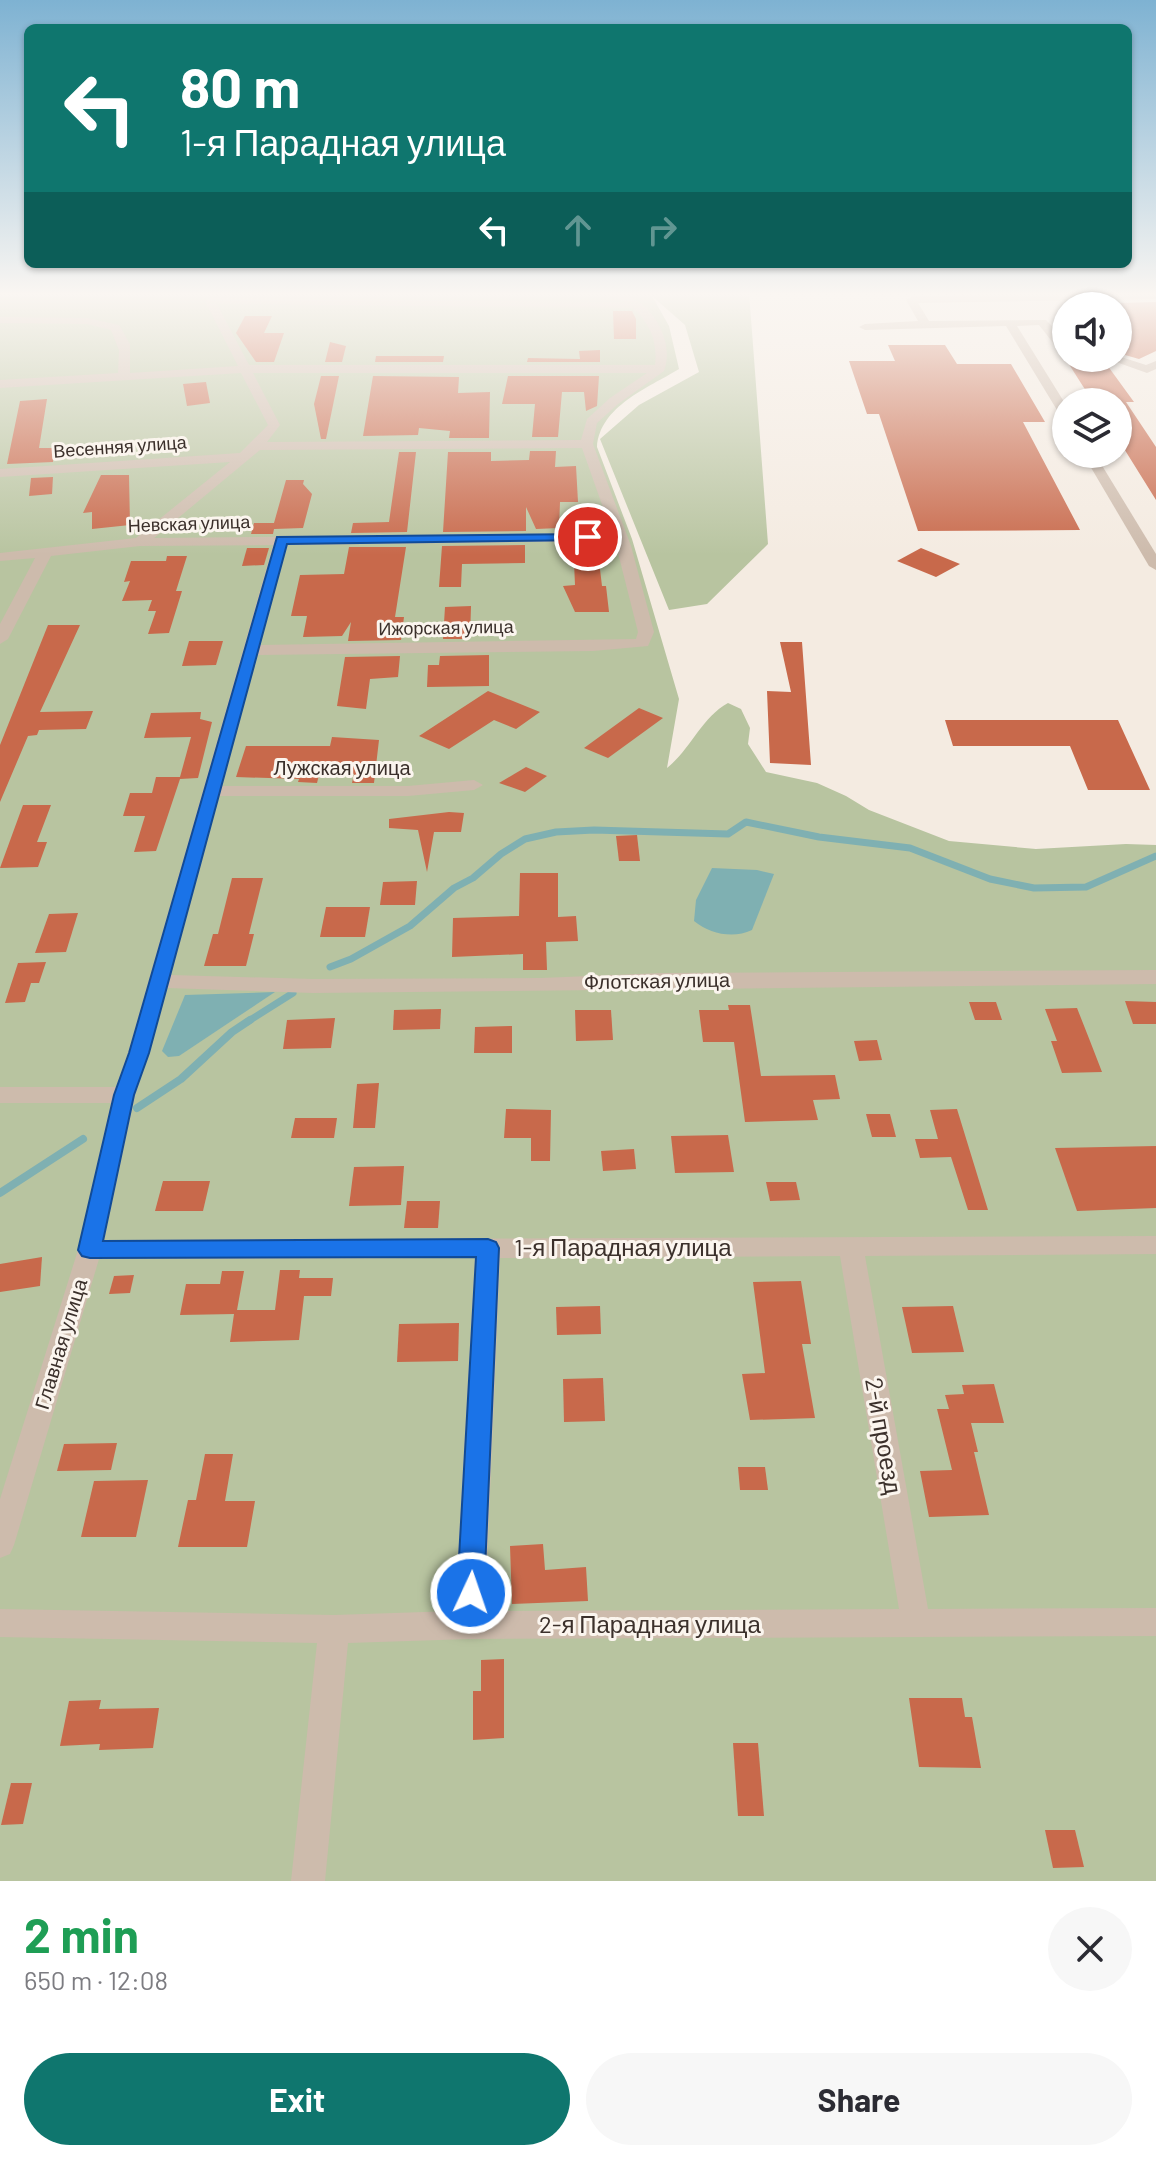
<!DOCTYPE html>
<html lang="en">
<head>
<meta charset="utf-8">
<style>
	:root { --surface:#fff; --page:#f7f7f7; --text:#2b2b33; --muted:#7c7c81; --accent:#0f766e }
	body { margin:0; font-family:Barlow,sans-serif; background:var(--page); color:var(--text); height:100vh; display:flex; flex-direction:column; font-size:30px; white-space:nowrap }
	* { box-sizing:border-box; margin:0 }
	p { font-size:26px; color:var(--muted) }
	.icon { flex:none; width:44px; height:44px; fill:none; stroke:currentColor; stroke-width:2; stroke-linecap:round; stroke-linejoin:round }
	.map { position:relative; height:1881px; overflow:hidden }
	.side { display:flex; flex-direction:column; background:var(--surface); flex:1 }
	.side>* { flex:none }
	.top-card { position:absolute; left:24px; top:24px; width:1108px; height:244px; border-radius:12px; box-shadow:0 2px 6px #0004; background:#0f766e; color:#fff; overflow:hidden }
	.buttons { position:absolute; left:1052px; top:292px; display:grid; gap:16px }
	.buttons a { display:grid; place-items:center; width:80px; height:80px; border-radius:50%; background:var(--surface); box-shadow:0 2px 6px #0004; font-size:40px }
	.pin { position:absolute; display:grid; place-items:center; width:68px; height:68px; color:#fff; margin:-34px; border:4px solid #fff; border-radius:50%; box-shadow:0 2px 8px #0007 }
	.me { position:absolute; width:88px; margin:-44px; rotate:3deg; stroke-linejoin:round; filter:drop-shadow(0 0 6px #0008) }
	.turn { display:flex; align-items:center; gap:28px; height:168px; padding:0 24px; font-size:36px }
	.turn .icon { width:104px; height:104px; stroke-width:2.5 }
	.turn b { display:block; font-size:56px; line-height:68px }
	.lanes { display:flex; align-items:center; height:76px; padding:0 24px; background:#0003; justify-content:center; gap:40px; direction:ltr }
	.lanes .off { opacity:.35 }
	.round { display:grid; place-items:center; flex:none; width:84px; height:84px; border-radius:42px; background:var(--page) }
	.overview { display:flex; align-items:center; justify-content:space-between; height:136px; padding:0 24px }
	h1 { font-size:48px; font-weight:700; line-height:60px; color:#1e9e55 }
	.action { display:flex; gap:16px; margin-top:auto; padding:16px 24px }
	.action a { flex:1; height:92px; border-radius:48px; background:var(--accent); color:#fff; font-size:32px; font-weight:700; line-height:92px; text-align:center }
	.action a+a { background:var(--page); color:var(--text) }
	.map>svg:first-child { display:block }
</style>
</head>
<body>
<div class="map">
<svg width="1156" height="1881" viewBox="0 0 1156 1881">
	<rect width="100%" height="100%" fill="#f4ebe1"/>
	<path fill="#b8c4a0" d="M 0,292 L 749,292 L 768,544 L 707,604 L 669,610 L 600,439 L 639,405 L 699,372 L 685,325 L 652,296 L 669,326 L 679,369 C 648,388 600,406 597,447 L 632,539 L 679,699 L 667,768 C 691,749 701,718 728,703 L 741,709 L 750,728 L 748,744 L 766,772 L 817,783 L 846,796 L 869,810 L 949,841 L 1036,849 L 1126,844 L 1156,845 L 1156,1881 L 0,1881 Z"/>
	<g fill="#7fb0b2">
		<path d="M 712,868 L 757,870 L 774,874 L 752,930 C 733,939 710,934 694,921 L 696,900 Z"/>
		<polygon points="275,992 179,1056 168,1057 162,1051 185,995"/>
	</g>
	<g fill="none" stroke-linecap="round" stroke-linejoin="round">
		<g stroke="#7fb0b2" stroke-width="7">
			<polyline points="330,967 351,959 410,926 454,888 473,878 501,854 525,839 556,832 594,830 728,834 746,822 819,837 910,848 990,879 1034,888 1086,887 1156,856"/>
			<polyline points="247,1022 293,993"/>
		</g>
		<g stroke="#7fb0b2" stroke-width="8">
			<polyline points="137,1108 181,1079 232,1032 250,1020"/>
			<polyline points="0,1193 83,1139"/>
		</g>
	</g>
	<g fill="#c8694b">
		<polygon points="1156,302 1156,351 1139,359 1118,353 1118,303"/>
		<polygon points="613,311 632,311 636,319 636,339 614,339"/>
		<polygon points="245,316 272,316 264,333 284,333 274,362 256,362 236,333"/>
		<polygon points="330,342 346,346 342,362 325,362"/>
		<polygon points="888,345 945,345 957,364 1011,364 1045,422 1023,422 1080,530 918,531 879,414 867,414 849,361 895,361"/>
		<polygon points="600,350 600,362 527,362 528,358 580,359 579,351"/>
		<polygon points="376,356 444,356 443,362 375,362"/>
		<polygon points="1065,358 1102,358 1134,402 1126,402 1156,447 1156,500 1118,439 1118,402 1093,402"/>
		<polygon points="321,376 339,376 326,439 321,439 314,404"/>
		<polygon points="373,376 459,377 458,393 490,392 489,438 449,438 450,431 419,428 418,435 363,436"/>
		<polygon points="508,376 599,376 597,406 586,411 584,392 562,392 558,437 532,437 535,404 502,404"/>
		<polygon points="206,382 210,403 187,406 183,384"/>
		<polygon points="47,399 39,448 54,448 53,462 7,464 20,401"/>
		<polygon points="530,451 556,451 555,467 576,466 578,502 560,502 559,528 536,529 526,507 526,531 443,532 448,452 491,452 491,461 529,460"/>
		<polygon points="399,452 416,452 407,532 351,533 353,523 389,522"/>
		<polygon points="101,475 129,475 130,525 92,529 92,512 83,513"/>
		<polygon points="53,477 52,494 29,496 31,478"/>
		<polygon points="286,480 304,480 303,484 312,494 303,528 274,529 273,534 251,534 254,523 274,523"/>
		<polygon points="525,545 525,563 462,564 461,587 439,587 442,546"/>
		<polygon points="349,547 406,547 395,617 404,617 401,640 348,641 351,622 342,636 303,637 307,616 291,616 300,575 344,574"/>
		<polygon points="247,548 269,548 264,565 242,566"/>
		<polygon points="921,548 960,564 936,577 897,561"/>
		<polygon points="167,556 187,556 176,591 182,591 169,633 148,634 156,611 148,611 152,600 122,601 130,581 124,582 131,561 166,561"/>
		<polygon points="599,561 602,586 606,586 609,612 575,612 563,586 575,585 574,562"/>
		<polygon points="471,606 470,639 443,639 445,607"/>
		<polygon points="48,625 80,625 40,712 93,711 86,729 39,730 37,735 28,736 0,802 0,745"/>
		<polygon points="189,641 223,641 216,665 182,666"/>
		<polygon points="780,642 802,642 811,765 770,763 767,691 791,692"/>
		<polygon points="489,655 489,686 427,687 428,665 439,665 440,656"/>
		<polygon points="400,656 398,677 370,679 366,709 337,706 345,657"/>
		<polygon points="488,691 540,712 516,729 494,720 449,749 419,736"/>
		<polygon points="639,708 663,718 608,758 584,748"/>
		<polygon points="201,712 200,719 212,722 198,778 180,779 156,851 134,852 145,816 123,816 130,793 152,793 156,777 180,777 191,737 144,738 151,713"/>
		<polygon points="945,720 1118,720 1150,790 1088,790 1070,746 953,746"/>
		<polygon points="332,737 379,740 374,783 352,783 354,774 321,767 317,783 298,782 299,779 236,777 246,746 330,746"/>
		<polygon points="526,767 547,776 525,792 499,783"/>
		<polygon points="23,805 51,805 37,842 47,842 38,867 0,868"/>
		<polygon points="449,812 464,813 461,832 434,832 427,872 418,830 389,828 389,819"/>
		<polygon points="637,835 640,861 619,861 616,836"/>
		<polygon points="520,873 558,873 558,917 576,916 578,941 546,942 547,970 523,970 523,954 452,957 453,918 519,916"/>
		<polygon points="232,878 263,878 249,934 254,934 246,966 204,966 213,934 218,934"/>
		<polygon points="417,881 415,905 380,905 383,882"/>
		<polygon points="326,907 370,907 365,937 320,937"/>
		<polygon points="78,913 66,952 35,953 49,914"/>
		<polygon points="46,962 39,983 31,983 25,1002 5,1003 18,963"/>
		<polygon points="1125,1001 1156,1002 1156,1024 1133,1024"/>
		<polygon points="969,1002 996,1002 1002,1020 975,1020"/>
		<polygon points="728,1005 750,1005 761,1076 835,1075 840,1099 813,1100 818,1120 745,1122 734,1042 703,1042 699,1010 729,1010"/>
		<polygon points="1077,1008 1090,1041 1102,1072 1062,1073 1051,1041 1057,1041 1045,1009"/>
		<polygon points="441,1009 440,1029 393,1030 394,1010"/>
		<polygon points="575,1010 611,1010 613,1040 576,1041"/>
		<polygon points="335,1018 331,1048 283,1049 287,1020"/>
		<polygon points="512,1026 512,1053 474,1053 475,1027"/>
		<polygon points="877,1040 882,1060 859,1061 854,1041"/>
		<polygon points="379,1083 375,1128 353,1128 357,1084"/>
		<polygon points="506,1109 551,1110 550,1161 531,1161 531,1138 504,1138"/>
		<polygon points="957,1109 988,1210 968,1210 951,1157 920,1158 915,1139 938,1139 930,1110"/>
		<polygon points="866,1114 890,1114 896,1137 872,1137"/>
		<polygon points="295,1118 337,1118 334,1138 291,1138"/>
		<polygon points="728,1135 734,1172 675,1173 671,1136"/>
		<polygon points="1156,1146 1156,1208 1077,1211 1055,1148"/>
		<polygon points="634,1149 636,1169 603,1171 601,1151"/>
		<polygon points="404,1166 401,1205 349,1206 354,1167"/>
		<polygon points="163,1181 210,1181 203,1211 155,1211"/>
		<polygon points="766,1182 796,1182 800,1200 770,1201"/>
		<polygon points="407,1201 440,1201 438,1228 404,1228"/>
		<polygon points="42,1257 40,1286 0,1292 0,1264"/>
		<polygon points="280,1270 300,1270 299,1278 333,1278 331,1296 304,1296 299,1340 230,1342 234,1314 180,1315 186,1284 220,1284 222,1271 244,1271 237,1310 275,1310"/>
		<polygon points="134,1275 130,1293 109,1294 114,1276"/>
		<polygon points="801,1281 811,1344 802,1344 815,1418 750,1420 742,1374 765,1373 753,1282"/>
		<polygon points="600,1306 601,1334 557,1335 556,1307"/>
		<polygon points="953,1306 964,1352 912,1353 902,1307"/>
		<polygon points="459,1323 458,1361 397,1362 399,1324"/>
		<polygon points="603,1378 605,1421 564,1422 563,1379"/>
		<polygon points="994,1384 1004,1423 971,1423 978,1452 974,1452 989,1515 929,1517 920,1471 952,1470 937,1409 949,1409 945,1395 964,1394 962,1385"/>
		<polygon points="117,1443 111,1470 57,1471 64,1444"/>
		<polygon points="205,1454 233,1454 225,1501 255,1501 247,1547 178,1547 188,1500 196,1500"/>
		<polygon points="738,1467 765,1467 768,1490 740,1490"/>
		<polygon points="148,1480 136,1537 81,1537 94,1481"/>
		<polygon points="543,1544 545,1570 586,1567 588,1601 512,1604 510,1546"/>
		<polygon points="504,1659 504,1738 473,1740 473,1691 481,1691 481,1660"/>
		<polygon points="909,1698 962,1698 965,1717 972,1717 981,1768 919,1767"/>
		<polygon points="101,1700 99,1709 159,1708 153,1748 99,1750 100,1744 60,1746 69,1701"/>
		<polygon points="733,1743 758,1743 764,1816 738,1816"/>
		<polygon points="11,1783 32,1783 23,1824 1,1825"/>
		<polygon points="1045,1830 1075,1830 1084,1867 1053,1868"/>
	</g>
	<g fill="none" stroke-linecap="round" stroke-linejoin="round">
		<g fill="#cdbbac" fill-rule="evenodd">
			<path d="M 607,292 C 644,289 677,337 664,371 L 618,404 L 597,423 L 593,444 L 631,546 L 654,632 L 648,646 L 593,651 L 257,655 L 222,786 L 408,786 L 474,780 L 483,785 L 474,790 L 408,796 L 219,796 L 171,975 L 313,979 L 541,978 L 662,973 L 1156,970 L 1156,984 L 313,993 L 167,988 L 135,1095 L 104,1240 L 1156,1236 L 1156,1254 L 865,1256 L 928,1609 L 1156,1608 L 1156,1636 L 469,1639 L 348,1643 L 325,1881 L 291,1881 L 317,1643 L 0,1637 L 0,1609 L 334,1615 L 455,1611 L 475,1258 L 99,1259 L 14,1545 L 10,1554 L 0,1558 L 0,1499 L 78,1250 L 111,1103 L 0,1103 L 0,1087 L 116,1087 L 128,1053 L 273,545 L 140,546 L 51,556 L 8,639 L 0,644 L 0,624 L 35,558 L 0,561 L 0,553 L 136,538 L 230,462 L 0,477 L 0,469 L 240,453 L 268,425 L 241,373 L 0,388 L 0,380 L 118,373 L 119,350 L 111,330 L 87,324 L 0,323 L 0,317 L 87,318 L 119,325 L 130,344 L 130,373 L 238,366 L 205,301 L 210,298 L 624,302 ZM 217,304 L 633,308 C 650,323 658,343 655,365 L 249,365 ZM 253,373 L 647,373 L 610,398 L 587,419 L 581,440 L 267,442 L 280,425 ZM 582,448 L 612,533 L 154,538 L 260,450 ZM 615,541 L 638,632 L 636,639 L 260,645 L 287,545 ZM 840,1256 L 899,1609 L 485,1611 L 500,1258 Z"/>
			<polygon points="1017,293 1156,293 1156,299 918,303 929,321 1046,320 1066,341 1066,348 1054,344 1039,325 1017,326 1066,405 1066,419 1060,415 1006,326 865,330 859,327 865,324 918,321 906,300 911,297"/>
			<polygon points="1118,356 1146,365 1156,361 1156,369 1147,373 1105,358"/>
			<polygon points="1083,454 1095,454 1156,554 1156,570 1149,566"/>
		</g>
	</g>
	<linearGradient id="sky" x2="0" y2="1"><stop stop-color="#7eb2d2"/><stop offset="0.53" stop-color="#faf6f2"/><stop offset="1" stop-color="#faf6f2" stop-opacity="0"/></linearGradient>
	<rect width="1156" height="555" fill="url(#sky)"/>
	<polygon fill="#1a73e8" stroke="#114b97" stroke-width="2" points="588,534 595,537 593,540 287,544 149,1053 134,1095 103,1241 488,1239 496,1242 499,1248 484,1593 480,1602 471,1606 461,1602 457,1593 476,1257 90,1258 82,1256 78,1250 114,1095 129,1053 277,537"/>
	<g text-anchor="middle" stroke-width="6" stroke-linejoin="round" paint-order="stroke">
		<g font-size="18" fill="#3b302b" stroke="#fbf5ee">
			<text transform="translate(120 447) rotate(-4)" y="6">Весенняя улица</text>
			<text transform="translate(189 524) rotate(-2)" y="6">Невская улица</text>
			<text transform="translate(446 628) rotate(-1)" y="6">Ижорская улица</text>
		</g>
		<g font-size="20" fill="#3b302b" stroke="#fbf5ee">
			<text x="342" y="775">Лужская улица</text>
			<text transform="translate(657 981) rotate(-1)" y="7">Флотская улица</text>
			<text transform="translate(61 1344) rotate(-73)" y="7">Главная улица</text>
		</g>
		<g font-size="24" fill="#3b302b" stroke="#fbf5ee">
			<text x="623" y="1256">1-я Парадная улица</text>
			<text transform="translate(883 1436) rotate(80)" y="8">2-й проезд</text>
			<text x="650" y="1633">2-я Парадная улица</text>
		</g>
	</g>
</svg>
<div class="buttons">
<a><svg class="icon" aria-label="sound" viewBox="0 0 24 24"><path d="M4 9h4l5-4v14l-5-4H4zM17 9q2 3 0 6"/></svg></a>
<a><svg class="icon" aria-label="layers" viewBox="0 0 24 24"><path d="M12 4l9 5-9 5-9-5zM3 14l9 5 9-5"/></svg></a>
</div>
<div class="pin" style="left:588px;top:537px;background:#d93025"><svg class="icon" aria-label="arrive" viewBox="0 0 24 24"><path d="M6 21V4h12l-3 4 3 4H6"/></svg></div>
<svg class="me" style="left:471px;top:1593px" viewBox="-20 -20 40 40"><circle r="17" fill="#1a73e8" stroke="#fff" stroke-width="3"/><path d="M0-11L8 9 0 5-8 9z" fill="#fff"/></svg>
<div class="top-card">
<div class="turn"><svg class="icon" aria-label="left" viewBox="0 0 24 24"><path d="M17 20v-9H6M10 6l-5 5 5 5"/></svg><div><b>80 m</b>1-я Парадная улица</div></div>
<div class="lanes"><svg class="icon" aria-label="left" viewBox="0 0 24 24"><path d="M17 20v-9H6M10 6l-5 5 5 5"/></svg><svg class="icon off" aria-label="ahead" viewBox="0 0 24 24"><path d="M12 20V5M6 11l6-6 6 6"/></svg><svg class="icon off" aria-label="right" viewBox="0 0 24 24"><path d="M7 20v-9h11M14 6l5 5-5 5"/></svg></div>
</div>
</div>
<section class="side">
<div class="overview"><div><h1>2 min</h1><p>650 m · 12:08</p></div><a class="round"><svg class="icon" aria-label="close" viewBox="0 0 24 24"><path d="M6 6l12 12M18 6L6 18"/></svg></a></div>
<div class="action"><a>Exit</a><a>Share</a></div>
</section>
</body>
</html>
